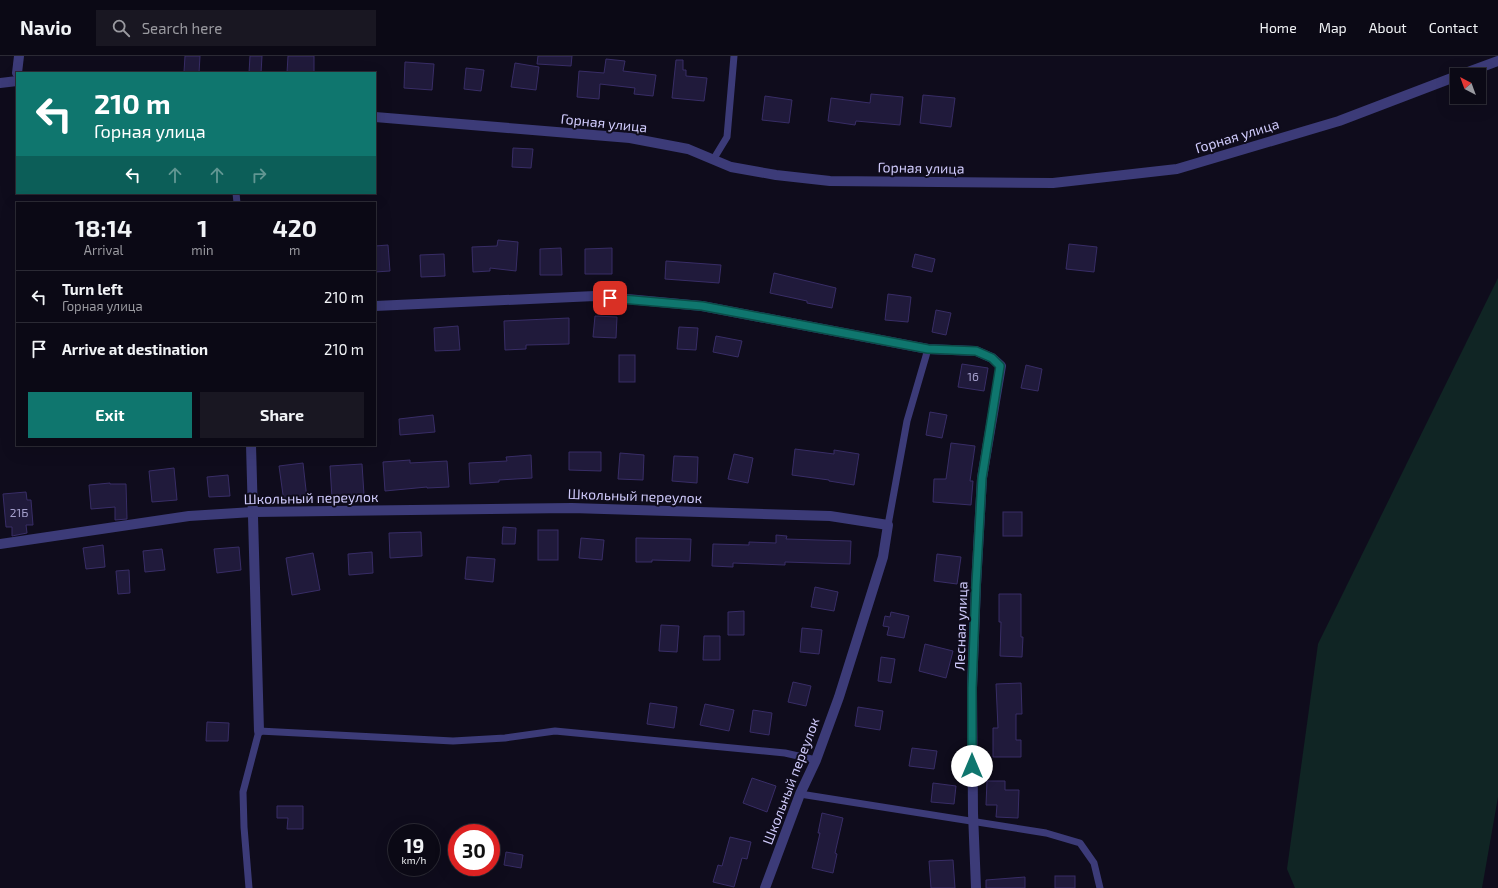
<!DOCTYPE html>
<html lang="en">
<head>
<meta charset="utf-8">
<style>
	:root { --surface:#0b0915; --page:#191722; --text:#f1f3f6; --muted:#9a9aa0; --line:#2b2a34; --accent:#0f766e }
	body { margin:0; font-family:"Exo 2",sans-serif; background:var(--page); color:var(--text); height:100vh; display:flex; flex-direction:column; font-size:15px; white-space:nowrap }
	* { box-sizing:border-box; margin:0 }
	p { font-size:13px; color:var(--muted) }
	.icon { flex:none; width:22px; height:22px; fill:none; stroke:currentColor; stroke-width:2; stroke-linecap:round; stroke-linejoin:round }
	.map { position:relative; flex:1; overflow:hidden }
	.details { position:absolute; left:16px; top:146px; width:360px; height:244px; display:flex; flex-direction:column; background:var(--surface); border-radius:0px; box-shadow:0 4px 16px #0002,0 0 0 1px var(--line) }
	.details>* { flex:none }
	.hud { position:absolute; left:16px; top:16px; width:360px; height:122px; border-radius:0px; box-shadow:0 4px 16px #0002,0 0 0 1px var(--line); background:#0f766e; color:#fff; overflow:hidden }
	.needle { width:26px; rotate:319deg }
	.controls { position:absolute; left:1450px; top:12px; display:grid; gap:8px }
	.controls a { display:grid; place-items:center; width:36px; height:36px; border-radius:0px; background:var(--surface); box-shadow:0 4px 16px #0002,0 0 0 1px var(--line); font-size:20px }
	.speed { position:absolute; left:388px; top:768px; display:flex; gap:8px; font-size:20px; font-weight:700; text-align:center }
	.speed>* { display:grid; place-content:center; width:52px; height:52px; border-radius:50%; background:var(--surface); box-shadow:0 4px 16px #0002,0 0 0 1px var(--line); line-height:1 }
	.speed small { font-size:10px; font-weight:400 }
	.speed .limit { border:6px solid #d22; background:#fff; color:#111 }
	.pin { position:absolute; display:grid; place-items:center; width:34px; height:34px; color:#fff; margin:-17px; border-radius:8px; box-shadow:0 2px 6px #0006 }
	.me { position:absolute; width:44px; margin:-22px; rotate:0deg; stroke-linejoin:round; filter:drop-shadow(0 0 3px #0008) }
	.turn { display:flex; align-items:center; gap:14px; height:84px; padding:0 12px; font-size:18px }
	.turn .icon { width:52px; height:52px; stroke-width:2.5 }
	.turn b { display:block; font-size:28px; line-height:34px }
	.lanes { display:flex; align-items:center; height:38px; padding:0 12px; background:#0003; justify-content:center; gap:20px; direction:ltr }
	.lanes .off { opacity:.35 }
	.eta { display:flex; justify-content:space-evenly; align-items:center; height:68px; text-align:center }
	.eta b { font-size:24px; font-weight:700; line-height:28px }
	.action { display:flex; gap:8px; margin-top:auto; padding:8px 12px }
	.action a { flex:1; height:46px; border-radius:0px; background:var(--accent); color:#fff; font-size:16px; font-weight:700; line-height:46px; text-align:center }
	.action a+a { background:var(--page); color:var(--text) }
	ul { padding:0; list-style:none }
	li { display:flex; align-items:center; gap:12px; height:52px; padding:0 12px; border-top:1px solid var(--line) }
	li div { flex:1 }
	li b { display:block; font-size:15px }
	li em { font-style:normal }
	header { display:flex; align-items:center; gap:24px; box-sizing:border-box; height:56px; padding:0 20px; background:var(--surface); border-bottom:1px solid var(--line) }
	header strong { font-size:19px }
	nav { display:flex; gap:22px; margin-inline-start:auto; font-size:14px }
	.search { width:280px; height:36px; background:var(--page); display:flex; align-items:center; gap:10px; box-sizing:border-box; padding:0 14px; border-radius:0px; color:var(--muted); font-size:15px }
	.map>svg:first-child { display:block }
</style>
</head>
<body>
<header>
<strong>Navio</strong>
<div class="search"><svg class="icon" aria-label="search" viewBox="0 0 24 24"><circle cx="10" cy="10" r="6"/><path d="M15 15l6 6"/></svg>Search here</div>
<nav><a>Home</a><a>Map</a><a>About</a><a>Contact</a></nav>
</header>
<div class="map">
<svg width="1498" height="832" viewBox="0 0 1498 832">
	<rect width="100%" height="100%" fill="#0f0c1c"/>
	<polygon fill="#102524" points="1498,222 1498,741 1482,832 1295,832 1287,813 1318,588"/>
	<g fill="#201a3b" stroke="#382d66">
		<polygon points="185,0 200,0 199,17 184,16"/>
		<polygon points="250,0 262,0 261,17 249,17"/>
		<polygon points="288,0 314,0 314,17 287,17"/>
		<polygon points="538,0 572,0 571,10 537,8"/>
		<polygon points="606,3 625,5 623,15 656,19 653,40 634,38 635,32 600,28 599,43 577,41 579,15 604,17"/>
		<polygon points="676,4 683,4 683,14 686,14 686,20 707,22 704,45 672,42"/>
		<polygon points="405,6 434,8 432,34 404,32"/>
		<polygon points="515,7 539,11 536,34 511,31"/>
		<polygon points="466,12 484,14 481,35 464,33"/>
		<polygon points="871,38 903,41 900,69 856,65 855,69 828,65 831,42 870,47"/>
		<polygon points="923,39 955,42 951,71 920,67"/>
		<polygon points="765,40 792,44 789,67 762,64"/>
		<polygon points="513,92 533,93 531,112 512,111"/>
		<polygon points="498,184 518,186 516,215 490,212 490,215 473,216 472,191 497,190"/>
		<polygon points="1069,188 1097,191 1094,216 1066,213"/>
		<polygon points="388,189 390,215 375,216 375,190"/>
		<polygon points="561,192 562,219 540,219 540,193"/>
		<polygon points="612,192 612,218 585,218 585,193"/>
		<polygon points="444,198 445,220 421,221 420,199"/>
		<polygon points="915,198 935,203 932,216 912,211"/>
		<polygon points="666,205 721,209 719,227 665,223"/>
		<polygon points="774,217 836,232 832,252 807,247 807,245 770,237"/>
		<polygon points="888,238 911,241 908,266 885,264"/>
		<polygon points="936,254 951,257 946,279 932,276"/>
		<polygon points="595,260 617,261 616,282 593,281"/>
		<polygon points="569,262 569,288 526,289 526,293 505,294 504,265"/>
		<polygon points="458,270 460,294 435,295 434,272"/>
		<polygon points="679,271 698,272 696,294 677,293"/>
		<polygon points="716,280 742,285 738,301 713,296"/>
		<rect x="619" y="299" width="16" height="27"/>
		<polygon points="962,308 988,312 984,335 958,331"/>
		<polygon points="1026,309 1042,313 1038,335 1021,332"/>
		<polygon points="930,356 947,359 942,382 926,379"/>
		<polygon points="433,359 435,376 400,379 399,363"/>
		<polygon points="951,387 975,390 970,425 973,425 971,449 933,446 934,423 946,423"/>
		<polygon points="795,393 834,398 834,394 859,398 854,429 829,425 829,424 792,419"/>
		<polygon points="569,396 601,396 601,415 569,414"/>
		<polygon points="620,397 644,399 643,424 618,423"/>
		<polygon points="734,398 753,402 748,427 728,423"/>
		<polygon points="531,399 532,422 499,424 499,426 470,428 469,407 507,405 506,401"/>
		<polygon points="674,400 698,401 697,427 672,425"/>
		<polygon points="410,404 410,407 447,405 449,431 427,432 427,431 385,435 383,406"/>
		<polygon points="303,407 307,443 284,446 279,410"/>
		<polygon points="362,408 364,439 332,442 330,410"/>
		<polygon points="174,412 177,444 152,446 149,415"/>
		<polygon points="228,419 230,440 209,441 207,421"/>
		<polygon points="110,427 110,428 126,428 127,463 115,464 115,451 91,453 89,429"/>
		<polygon points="26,436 27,444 31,444 33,469 26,469 27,477 12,480 12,471 6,471 3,438"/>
		<rect x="1003" y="456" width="19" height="24"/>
		<polygon points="503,471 516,472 515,488 502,488"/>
		<rect x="538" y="474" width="20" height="30"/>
		<polygon points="421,476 422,500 390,502 389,477"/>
		<polygon points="776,479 787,480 786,483 851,485 850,508 785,506 785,509 733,507 733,511 712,510 713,488 749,489 749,486 776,487"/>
		<polygon points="581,482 604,484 602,504 579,502"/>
		<polygon points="636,482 691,483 690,505 652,504 652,506 636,506"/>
		<polygon points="103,489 105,511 86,513 83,492"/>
		<polygon points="239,491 241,514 217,517 214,493"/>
		<polygon points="162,493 165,514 145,516 143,495"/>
		<polygon points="372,496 373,517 349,519 348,498"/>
		<polygon points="313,497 320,534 292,539 286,502"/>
		<polygon points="937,498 961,501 957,528 934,525"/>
		<polygon points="467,501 495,503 493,526 465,523"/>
		<polygon points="129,514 130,537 118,538 116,515"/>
		<polygon points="815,531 838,536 834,555 811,551"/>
		<polygon points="999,538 1021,538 1021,581 1023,581 1022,601 1000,600 1001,566 999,566"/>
		<polygon points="744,555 744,579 728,579 728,556"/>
		<polygon points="891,556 909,560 904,582 887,579 889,571 883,570 885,560 890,561"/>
		<polygon points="661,569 679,570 677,596 659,595"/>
		<polygon points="802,572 822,574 819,598 800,596"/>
		<polygon points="704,580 720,580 720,604 703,604"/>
		<polygon points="925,588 953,595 946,622 919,615"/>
		<polygon points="881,601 895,603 891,627 878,625"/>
		<polygon points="793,626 811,630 806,650 788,646"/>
		<polygon points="1021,627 1022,658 1016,658 1016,684 1021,684 1021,701 993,701 993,672 998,672 996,628"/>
		<polygon points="650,647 677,651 674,672 647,668"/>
		<polygon points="705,648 734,654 729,675 700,669"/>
		<polygon points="858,651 883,655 880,674 855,670"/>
		<polygon points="753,654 772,657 769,679 750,676"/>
		<polygon points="207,666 229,667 228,685 206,685"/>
		<polygon points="912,692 937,695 934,713 909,710"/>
		<polygon points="752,722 776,730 767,756 743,747"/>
		<polygon points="987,725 1005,725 1005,734 1019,734 1018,762 996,761 997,749 986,749"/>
		<polygon points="933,727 956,730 954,748 931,746"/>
		<polygon points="277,750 303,750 303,773 287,773 288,762 277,762"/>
		<polygon points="822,757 843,762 835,797 837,798 833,817 812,812 820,777 818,777"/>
		<polygon points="730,781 751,786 747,803 742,802 734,831 713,826 718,809 722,810"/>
		<polygon points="506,796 523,799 521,812 504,809"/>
		<polygon points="953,804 955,832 931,832 929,805"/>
		<rect x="1055" y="820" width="20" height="12"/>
		<polygon points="1025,821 1025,832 986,832 986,824"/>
	</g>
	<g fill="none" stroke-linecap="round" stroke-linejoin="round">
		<g stroke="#3c3b78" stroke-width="7">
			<polyline points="713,104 727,81 734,0"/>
			<polyline points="236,137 237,147"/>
			<polyline points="888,469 907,365 928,293"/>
			<polyline points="800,738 1046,777 1080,787 1094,807 1100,832"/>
			<polyline points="249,832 244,771 243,736 259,675 453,685 505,682 555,675 785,697 816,704"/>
		</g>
		<g stroke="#3c3b78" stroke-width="10">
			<polyline points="17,17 19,0"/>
			<polyline points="1460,19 1498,5"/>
			<polyline points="0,27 17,25"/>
			<polyline points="375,61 630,82 688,93 731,111 776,119 830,125 1053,127 1177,113 1339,65 1457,20"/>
			<polyline points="375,250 595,240 702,250 928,293 976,295 992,302 1001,310 982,422 976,529 972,632 973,757 976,832"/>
			<polyline points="251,389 259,675"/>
			<polyline points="0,488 189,460 253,456 572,452 830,460 888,469 883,501 839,641 816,704 800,738 765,832"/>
		</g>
	</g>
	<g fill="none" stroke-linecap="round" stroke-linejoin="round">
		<defs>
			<polyline id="route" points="610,242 702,250 928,293 976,295 992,302 1000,310 982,422 976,529 972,632 972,710"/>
		</defs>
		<use href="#route" stroke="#0a4d48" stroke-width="10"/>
		<use href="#route" stroke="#0f766e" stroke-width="7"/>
	</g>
	<g text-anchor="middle" stroke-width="4" stroke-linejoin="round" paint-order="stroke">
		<g font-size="12" fill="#a49fcc">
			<text x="973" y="325">16</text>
			<text x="19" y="461">21Б</text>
		</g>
		<g font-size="14" fill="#d0cbfc" stroke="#0f0c1c">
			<text transform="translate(604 67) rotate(6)" y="5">Горная улица</text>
			<text transform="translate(1237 80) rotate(-17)" y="5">Горная улица</text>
			<text transform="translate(921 112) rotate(1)" y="5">Горная улица</text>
			<text transform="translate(635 440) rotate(2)" y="5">Школьный переулок</text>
			<text transform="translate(311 442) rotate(-1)" y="5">Школьный переулок</text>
			<text transform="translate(961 570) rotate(-88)" y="5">Лесная улица</text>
			<text transform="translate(791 725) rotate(-69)" y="5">Школьный переулок</text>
		</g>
	</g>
</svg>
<div class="controls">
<a><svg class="needle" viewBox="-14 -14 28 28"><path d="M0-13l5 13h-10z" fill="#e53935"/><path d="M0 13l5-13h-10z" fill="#9a9aa0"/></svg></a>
</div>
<div class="speed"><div>19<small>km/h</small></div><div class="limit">30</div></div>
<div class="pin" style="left:610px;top:242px;background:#d93025"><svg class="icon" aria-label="arrive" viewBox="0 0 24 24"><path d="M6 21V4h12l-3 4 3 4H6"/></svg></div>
<svg class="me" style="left:972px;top:710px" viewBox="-20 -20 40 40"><circle r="19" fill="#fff"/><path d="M0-13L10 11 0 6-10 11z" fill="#0f766e"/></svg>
<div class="hud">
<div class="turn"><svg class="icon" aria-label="left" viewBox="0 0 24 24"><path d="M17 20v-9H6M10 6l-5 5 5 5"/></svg><div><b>210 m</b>Горная улица</div></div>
<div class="lanes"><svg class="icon" aria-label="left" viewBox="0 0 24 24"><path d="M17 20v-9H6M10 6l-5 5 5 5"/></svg><svg class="icon off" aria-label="ahead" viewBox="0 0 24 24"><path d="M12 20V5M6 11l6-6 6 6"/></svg><svg class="icon off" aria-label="ahead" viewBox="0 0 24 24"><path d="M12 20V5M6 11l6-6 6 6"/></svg><svg class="icon off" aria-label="right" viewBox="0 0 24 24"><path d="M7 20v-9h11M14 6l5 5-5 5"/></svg></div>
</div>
<section class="details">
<div class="eta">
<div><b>18:14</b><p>Arrival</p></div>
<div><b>1</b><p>min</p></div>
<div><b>420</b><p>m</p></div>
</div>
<ul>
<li><svg class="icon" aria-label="left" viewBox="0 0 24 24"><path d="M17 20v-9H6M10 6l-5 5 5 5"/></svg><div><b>Turn left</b><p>Горная улица</p></div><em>210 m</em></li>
<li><svg class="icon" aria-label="arrive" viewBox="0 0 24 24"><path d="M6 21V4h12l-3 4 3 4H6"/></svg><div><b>Arrive at destination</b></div><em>210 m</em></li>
</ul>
<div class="action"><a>Exit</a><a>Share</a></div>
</section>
</div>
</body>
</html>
